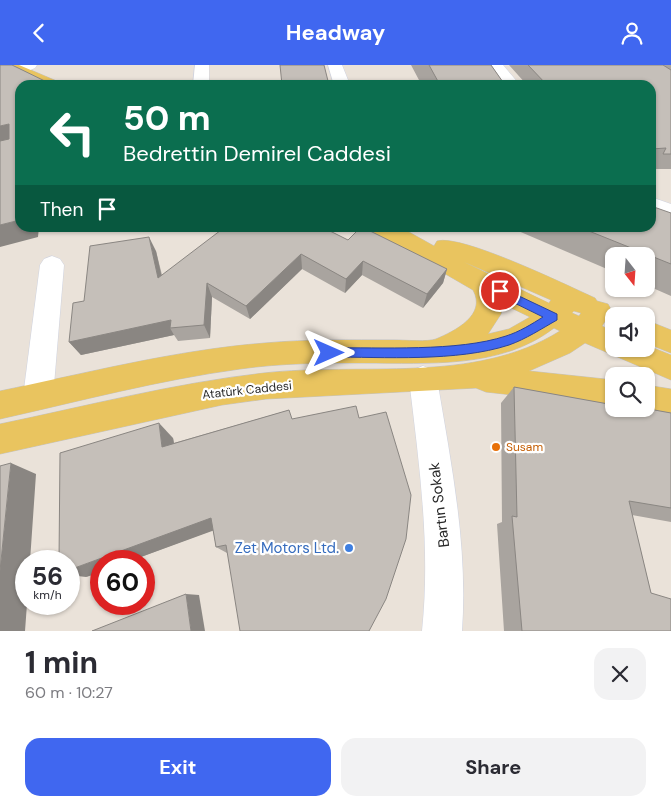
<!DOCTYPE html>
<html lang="en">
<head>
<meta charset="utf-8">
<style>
	:root { --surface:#fff; --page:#f2f2f3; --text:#2b2b33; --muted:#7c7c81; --accent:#4067f0 }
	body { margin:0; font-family:"DM Sans",sans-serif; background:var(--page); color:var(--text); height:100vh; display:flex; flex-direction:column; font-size:19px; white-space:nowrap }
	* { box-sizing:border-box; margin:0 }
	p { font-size:16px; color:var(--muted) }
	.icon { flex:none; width:28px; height:28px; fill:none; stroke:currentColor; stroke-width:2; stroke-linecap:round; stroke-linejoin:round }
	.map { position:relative; height:566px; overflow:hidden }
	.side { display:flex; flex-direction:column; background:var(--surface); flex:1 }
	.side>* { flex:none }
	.top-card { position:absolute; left:15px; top:15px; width:641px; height:152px; border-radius:15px; box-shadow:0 1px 4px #0004; background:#0b6e4f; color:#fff; overflow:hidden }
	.needle { width:32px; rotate:163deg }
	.tools { position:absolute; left:605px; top:182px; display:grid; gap:10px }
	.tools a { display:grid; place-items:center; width:50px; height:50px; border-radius:10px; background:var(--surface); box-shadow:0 1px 4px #0004; font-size:25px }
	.speed { position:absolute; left:15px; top:485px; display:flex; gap:10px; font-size:25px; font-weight:700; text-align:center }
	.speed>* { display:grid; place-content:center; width:65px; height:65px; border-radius:50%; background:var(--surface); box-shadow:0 1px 4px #0004; line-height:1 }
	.speed small { font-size:12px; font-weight:400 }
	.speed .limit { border:8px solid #d22; background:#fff; color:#111 }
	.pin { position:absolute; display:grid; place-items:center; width:42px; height:42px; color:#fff; margin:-21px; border:2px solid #fff; border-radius:50%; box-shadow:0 1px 5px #0007 }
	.me { position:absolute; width:55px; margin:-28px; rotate:90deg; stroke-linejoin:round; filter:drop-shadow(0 0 4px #0008) }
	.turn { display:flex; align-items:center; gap:18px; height:105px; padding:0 25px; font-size:22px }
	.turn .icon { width:65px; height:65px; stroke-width:2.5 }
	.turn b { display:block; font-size:35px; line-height:42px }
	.then { display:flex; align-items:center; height:48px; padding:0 25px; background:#0003; gap:10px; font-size:19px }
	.round { display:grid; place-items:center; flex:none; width:52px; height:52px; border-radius:15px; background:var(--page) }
	.summary { display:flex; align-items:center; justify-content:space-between; height:85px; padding:0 25px }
	h1 { font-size:30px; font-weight:700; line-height:38px }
	.cta { display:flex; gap:10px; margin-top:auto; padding:10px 25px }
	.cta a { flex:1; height:58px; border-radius:15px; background:var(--accent); color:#fff; font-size:20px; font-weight:700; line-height:58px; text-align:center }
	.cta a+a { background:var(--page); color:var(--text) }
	header { display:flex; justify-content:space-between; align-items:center; height:65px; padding:0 25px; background:var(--accent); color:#fff; font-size:22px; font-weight:700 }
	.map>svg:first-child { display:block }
</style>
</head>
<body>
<header><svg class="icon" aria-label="back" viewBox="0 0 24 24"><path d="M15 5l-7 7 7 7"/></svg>Headway<svg class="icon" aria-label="person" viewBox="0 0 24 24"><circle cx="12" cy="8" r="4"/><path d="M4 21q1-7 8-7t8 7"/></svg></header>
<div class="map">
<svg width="671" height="566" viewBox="0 0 671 566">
	<rect width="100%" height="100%" fill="#eae2d9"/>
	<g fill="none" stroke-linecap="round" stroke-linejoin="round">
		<defs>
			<g id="minor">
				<polygon points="18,0 37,0 35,3 19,10 11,5"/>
				<polygon points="195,0 209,0 209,20 193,20"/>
				<polygon points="328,0 342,0 350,20 334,20"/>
				<polygon points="488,0 503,0 520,20 504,20"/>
				<polygon points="651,132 671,139 671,154 651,147"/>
				<polygon points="52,191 60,194 64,200 53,332 48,341 38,345 28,341 23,332 40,200 44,194"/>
				<path d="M 423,301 L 433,305 L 437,314 C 451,398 468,480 462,566 L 422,566 C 431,481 419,398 409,314 L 413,305 Z"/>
			</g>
			<g id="major">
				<polygon points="0,0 19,0 59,17 61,20 40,20 1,3"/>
				<path d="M 370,162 L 400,162 L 434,181 L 437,176 C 462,169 566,220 595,233 L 597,236 L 608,239 L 612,246 L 602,261 L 614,267 L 614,284 L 646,284 L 646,280 L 671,290 L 671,315 L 585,278 L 570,288 L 529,306 L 614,315 L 614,341 L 486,327 L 476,323 L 266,334 L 222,340 L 0,389 L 0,359 C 87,341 175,318 264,308 C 360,297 474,320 560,266 L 554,263 C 501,304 428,298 365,298 C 323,298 282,298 240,304 C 159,315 80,336 0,354 L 0,326 C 87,308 176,285 265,278 C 308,274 351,275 394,275 C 404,275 429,277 436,274 C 455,266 487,250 473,225 L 373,167 ZM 464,197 L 551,235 L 549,238 ZM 503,239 L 530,252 L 509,264 L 488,269 L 501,249 ZM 574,246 L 581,248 L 579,251 L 572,248 Z"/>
				<polygon points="646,255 671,265 671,288 646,278"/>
				<polygon points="646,320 671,324 671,352 639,344 646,344"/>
			</g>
		</defs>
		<use href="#minor" stroke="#cfd3e0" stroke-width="1"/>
		<use href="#major" stroke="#c3c3c3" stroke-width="1"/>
		<use href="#minor" fill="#fff" fill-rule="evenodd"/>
		<use href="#major" fill="#e9c45f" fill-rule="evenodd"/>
	</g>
	<g fill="#a9a49f">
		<polygon points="411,0 491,0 505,20 424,20 421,15 419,15"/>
		<polygon points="509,0 671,0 671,104 652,104 655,98 651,99 651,20 527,20"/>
		<polygon points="671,148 671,231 646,220 646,191 614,191 614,207 509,162 651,162"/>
		<polygon points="476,162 490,162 489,166"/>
		<polygon points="348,175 447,204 443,218 423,243 362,210 345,228 302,204 250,254 212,232 210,273 178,276 174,270 81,290 69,277 84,236 156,186 162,210"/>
		<polygon points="514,322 647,346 649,344 671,348 671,457 632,450 651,528 671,566 504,566 497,459 502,457 501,338"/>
		<polygon points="289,345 227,488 216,482 213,465 130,496 101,496 101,507 86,512 173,373 174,378"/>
	</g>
	<g fill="#8a8682">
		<polygon points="9,59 20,76 0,82 0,61"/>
		<polygon points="20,155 20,162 39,162 38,172 0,182 0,160"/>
		<polygon points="149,172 156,186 165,227 158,213"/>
		<polygon points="301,189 302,204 250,254 246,241"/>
		<polygon points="363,196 362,210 345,228 346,214"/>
		<polygon points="447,204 443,218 423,243 427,229"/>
		<polygon points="207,218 212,232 210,273 204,260"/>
		<polygon points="171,255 170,263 174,270 81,290 69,277"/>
		<polygon points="159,358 173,373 177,396 162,382"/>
		<polygon points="11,398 36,409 30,496 26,496 26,539 27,539 25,566 0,566 0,506"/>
		<polygon points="211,453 223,462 130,496 101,496 101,507 86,512 69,510 69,505"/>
		<polygon points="186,529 199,530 205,566 191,566"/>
	</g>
	<g fill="#c5bfb9" stroke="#8a8682">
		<polygon points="0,0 12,0 53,20 20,20 20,155 0,160 0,76 9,74 9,59 0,61"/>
		<polygon points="280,0 324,0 329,20 282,20"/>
		<polygon points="429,0 491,0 505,20 440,20"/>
		<polygon points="528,0 663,0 671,5 671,89 663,89 666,83 651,84 651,20 547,20"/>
		<polygon points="651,141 671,148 671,199 579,162 651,162"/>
		<polygon points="225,162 322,162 348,175 361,162 362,162 447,204 427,229 363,196 346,214 301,189 246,241 207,218 204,260 170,263 171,255 69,277 73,238 84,236 90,181 149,172 158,213"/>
		<polygon points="514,322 614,340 614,344 634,344 650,347 649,344 671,348 671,443 629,436 651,528 671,534 671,566 522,566 512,451 517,452"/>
		<polygon points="356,341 359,353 386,347 411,430 406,474 386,534 369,566 240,566 226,480 216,482 211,453 69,505 69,496 59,496 60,388 159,358 162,382 289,345 292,354"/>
		<polygon points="11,398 8,426 0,506 0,401"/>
		<polygon points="186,529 191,566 92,566"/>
	</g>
	<path fill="#4067f0" stroke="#2a439c" d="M 500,222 L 557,249 L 557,255 C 541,264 526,274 509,280 C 457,297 384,292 329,292 L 323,288 L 329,283 C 380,282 458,287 506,271 C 519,267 532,259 543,252 L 496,229 L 496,223 Z"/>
	<circle fill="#e8710a" stroke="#fff" stroke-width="2" cx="496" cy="382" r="5"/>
	<circle fill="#3f7fe0" stroke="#fff" stroke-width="2" cx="349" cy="483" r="5"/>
	<g text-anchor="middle" stroke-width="4.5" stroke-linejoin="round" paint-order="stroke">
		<g font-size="12" fill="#282828" stroke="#fff">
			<text transform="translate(247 325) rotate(-6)" y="4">Atatürk Caddesi</text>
		</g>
		<g font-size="12" fill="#c56008" stroke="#fff" text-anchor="start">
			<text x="506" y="386">Susam</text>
		</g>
		<g font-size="15" fill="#282828" stroke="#fff">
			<text transform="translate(439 440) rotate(-97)" y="5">Bartın Sokak</text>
		</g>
		<g font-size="15" fill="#366cbe" stroke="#fff" text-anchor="end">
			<text x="339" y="488">Zet Motors Ltd.</text>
		</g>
	</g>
</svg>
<div class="tools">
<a><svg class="needle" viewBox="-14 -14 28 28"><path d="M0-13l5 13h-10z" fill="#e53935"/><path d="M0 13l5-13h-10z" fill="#7c7c81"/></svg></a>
<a><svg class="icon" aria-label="sound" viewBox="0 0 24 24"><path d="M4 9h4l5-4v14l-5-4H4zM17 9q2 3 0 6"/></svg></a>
<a><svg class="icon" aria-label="search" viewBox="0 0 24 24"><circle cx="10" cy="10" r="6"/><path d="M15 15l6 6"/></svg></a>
</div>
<div class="speed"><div>56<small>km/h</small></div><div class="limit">60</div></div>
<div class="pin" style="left:500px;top:226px;background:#d93025"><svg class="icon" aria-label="arrive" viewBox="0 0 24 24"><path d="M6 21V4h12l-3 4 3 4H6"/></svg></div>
<svg class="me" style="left:329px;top:288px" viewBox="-20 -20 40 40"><path d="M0-17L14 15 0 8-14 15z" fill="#4067f0" stroke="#fff" stroke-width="4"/></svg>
<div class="top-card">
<div class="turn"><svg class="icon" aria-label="left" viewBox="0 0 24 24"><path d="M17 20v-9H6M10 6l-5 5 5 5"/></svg><div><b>50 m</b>Bedrettin Demirel Caddesi</div></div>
<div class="then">Then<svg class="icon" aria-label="arrive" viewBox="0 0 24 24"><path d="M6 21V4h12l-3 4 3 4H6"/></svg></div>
</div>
</div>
<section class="side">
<div class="summary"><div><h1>1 min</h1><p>60 m · 10:27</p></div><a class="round"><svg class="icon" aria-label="close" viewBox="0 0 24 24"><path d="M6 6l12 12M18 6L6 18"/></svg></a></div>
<div class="cta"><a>Exit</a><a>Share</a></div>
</section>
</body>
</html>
